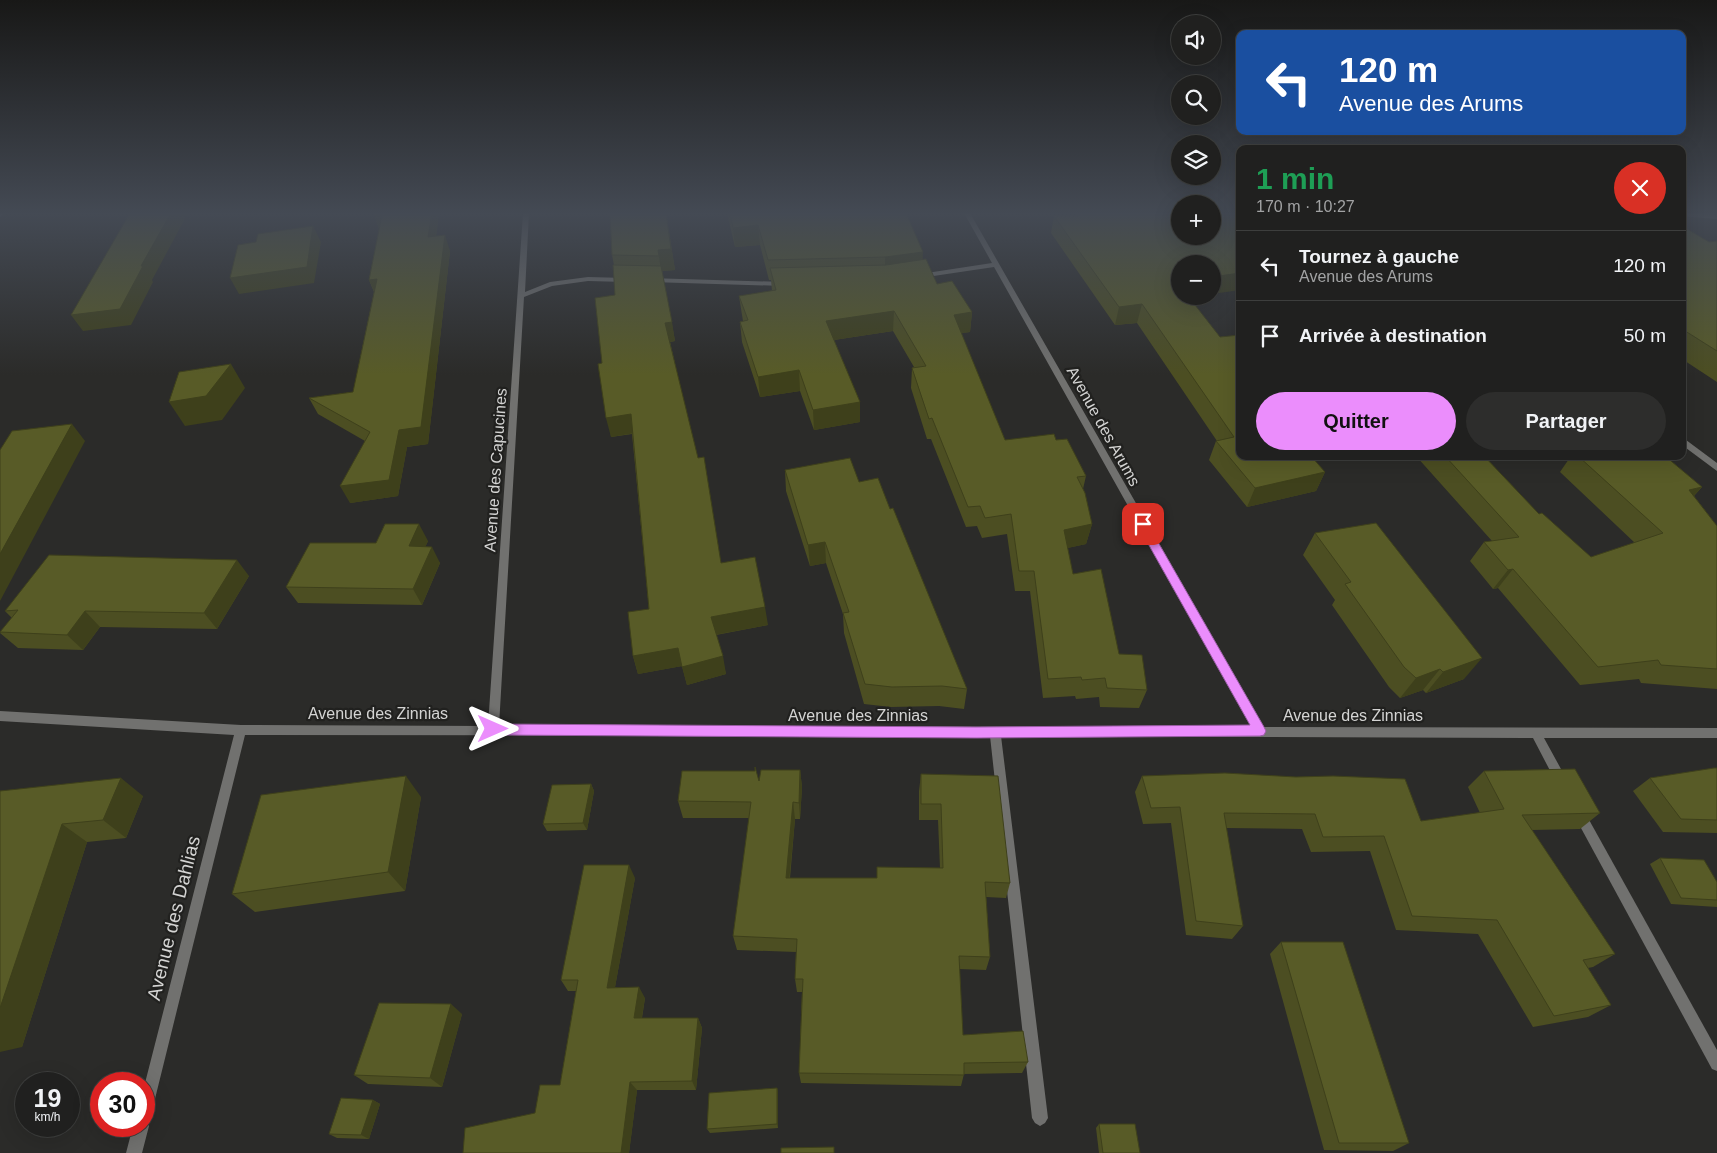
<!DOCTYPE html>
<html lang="fr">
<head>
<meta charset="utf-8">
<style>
	:root { --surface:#20201f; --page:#2d2d2c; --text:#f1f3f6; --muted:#a2a3a4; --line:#3d3e3d; --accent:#eb8dfc }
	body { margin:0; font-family:Arial,sans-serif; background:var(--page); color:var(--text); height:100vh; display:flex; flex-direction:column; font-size:19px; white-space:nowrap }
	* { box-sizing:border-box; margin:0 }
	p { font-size:16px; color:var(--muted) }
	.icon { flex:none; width:28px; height:28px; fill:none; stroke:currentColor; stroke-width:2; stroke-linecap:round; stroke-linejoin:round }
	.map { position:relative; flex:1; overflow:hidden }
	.panel { position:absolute; left:1236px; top:145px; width:450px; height:315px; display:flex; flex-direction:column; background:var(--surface); border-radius:10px; box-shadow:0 5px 20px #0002,0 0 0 1px var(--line) }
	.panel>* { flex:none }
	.top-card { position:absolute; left:1236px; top:30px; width:450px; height:105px; border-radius:10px; box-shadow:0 5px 20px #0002,0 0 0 1px var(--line); background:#1a4fa0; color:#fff; overflow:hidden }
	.buttons { position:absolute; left:1171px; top:15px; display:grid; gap:10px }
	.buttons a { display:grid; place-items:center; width:50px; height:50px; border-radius:50%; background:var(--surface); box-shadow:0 5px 20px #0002,0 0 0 1px var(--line); font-size:25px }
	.speed { position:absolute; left:15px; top:1072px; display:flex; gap:10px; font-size:25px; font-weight:700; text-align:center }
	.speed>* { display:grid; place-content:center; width:65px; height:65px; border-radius:50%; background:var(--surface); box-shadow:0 5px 20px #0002,0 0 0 1px var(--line); line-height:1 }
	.speed small { font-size:12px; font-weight:400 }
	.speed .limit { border:8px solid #d22; background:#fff; color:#111 }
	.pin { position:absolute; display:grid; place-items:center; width:42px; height:42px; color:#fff; margin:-21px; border-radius:10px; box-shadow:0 2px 8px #0006 }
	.me { position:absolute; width:55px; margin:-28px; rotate:90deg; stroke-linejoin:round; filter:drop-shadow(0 0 4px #0008) }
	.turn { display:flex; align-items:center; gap:18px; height:105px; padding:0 20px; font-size:22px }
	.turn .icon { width:65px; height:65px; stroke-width:2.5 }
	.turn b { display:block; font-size:35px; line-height:42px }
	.round { display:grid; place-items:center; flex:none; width:52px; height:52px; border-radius:26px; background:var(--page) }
	.summary { display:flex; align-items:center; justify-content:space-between; height:85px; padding:0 20px }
	h1 { font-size:30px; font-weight:700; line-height:38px; color:#1e9e55 }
	.button { display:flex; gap:10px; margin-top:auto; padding:10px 20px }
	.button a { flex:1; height:58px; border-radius:30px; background:var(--accent); color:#111; font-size:20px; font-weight:700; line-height:58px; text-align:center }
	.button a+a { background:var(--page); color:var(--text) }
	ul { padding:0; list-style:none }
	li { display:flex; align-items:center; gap:15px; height:70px; padding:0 20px; border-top:1px solid var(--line) }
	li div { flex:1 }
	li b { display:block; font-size:19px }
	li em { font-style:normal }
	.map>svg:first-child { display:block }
</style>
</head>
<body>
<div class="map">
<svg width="1717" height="1153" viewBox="0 0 1717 1153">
	<rect width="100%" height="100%" fill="#2b2b29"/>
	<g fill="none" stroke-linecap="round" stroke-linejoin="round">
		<g fill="#71716f" fill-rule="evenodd">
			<polygon points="523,213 529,213 525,292 550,282 588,277 626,278 630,280 626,282 588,281 552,286 524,297 499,726 1252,727 994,267 920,278 916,276 920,274 992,263 964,213 970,213 1264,727 1717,728 1717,738 1544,738 1567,780 1565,784 1561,785 1557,784 1533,738 1001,736 1048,1118 1045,1123 1040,1126 1035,1123 1032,1118 990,736 245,735 151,1115 149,1120 147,1121 149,1126 142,1153 126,1153 133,1126 144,1126 144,1087 234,735 0,721 0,711 241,725 488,726"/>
			<polygon points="1682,213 1717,215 1717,219 1682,216"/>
			<polygon points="648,278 784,282 788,284 784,286 651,282 647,280"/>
			<polygon points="1682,437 1717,463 1717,471 1682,445"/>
			<polygon points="1579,807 1583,809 1717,1050 1717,1071 1712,1069 1575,817 1573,813 1575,809"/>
		</g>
		<polygon fill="#989896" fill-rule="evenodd" points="0,213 4,213 0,217"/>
	</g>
	<g fill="#4c4e22">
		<polygon points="374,213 439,213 436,236 450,251 428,444 407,447 398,496 350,503 365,441 318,414 309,398 353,392 374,292 369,280 379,229"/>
		<polygon points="666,213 675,270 662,271 675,341 670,342 721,563 768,625 716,635 726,674 687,685 682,666 638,674 633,656 649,609 632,434 611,437 602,363 615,295 614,265 612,255"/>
		<polygon points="727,213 906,213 923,260 937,284 972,312 970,332 961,333 1005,440 1056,440 1086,476 1083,489 1092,524 1086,544 1067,548 1073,574 1119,654 1147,690 1139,708 1100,707 1099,697 1076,699 1075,696 1043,698 1030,591 1015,591 1007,534 982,538 977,526 966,527 931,439 927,439 911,388 912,368 914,367 893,331 834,340 860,402 860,422 814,430 800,391 760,397 742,342 740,322 743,321 742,315 739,296 772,291 771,280 769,280 760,245 735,247"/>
		<polygon points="1076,213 1154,213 1189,298 1240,456 1325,472 1316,491 1247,507 1209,460 1216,441 1217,441 1137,323 1115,325 1051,233 1054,216 1076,216"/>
		<polygon points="1682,226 1709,242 1717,241 1717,382 1682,359"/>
		<polygon points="1416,456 1484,456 1539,514 1591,557 1635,543 1560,472 1571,456 1665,456 1702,487 1694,496 1717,526 1717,689 1641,683 1639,679 1580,685 1498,588 1493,589 1470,561 1484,542 1492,541"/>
		<polygon points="785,470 859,482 890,509 967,689 964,709 939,706 891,707 864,704 844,633 843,614 826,563 810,566 786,491"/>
		<polygon points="1315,533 1464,679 1426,693 1423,690 1400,698 1389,687 1332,605 1335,600 1303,555"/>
		<polygon points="428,541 425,547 440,563 422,605 298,603 286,587 376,543"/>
		<polygon points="249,576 217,629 100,627 83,650 18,648 0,633 12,618 5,611"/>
		<polygon points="1717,768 1717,833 1663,832 1633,791 1650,778"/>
		<polygon points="800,770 802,787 800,819 795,819 790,878 877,878 940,868 938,820 919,820 919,791 921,774 1010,883 1006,898 986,897 990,957 986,970 959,969 963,1035 1028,1062 1022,1073 964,1074 961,1086 801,1083 799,1073 802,992 797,992 795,979 796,952 737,950 733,936 749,818 683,818 678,801"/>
		<polygon points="1484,771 1600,813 1580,829 1532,830 1615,954 1593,967 1588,968 1611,1005 1588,1017 1533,1027 1478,934 1396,930 1370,851 1311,852 1302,829 1226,828 1243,926 1232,939 1186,935 1171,823 1143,824 1135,792 1142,776 1421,821 1480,813 1468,787"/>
		<polygon points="591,784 594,791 587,830 547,831 543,824"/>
		<polygon points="0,791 143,796 126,838 87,842 22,1047"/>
		<polygon points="421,797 405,891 255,912 232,894"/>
		<polygon points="1660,858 1717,882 1717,907 1671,904 1650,864"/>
		<polygon points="635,878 615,987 645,998 642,1018 698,1018 702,1028 696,1090 637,1090 629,1153 463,1153 535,1113 560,1085 576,991 568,991 561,980"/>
		<polygon points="1281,942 1409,1143 1393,1151 1324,1150 1270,954"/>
		<polygon points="462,1014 442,1087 368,1084 354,1075"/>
		<polygon points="777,1088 778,1092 778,1128 710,1133 707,1129"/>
		<polygon points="373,1100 380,1104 369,1139 337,1138 329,1134"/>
		<polygon points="1099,1124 1140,1153 1099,1153 1096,1128"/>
	</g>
	<g fill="#3e401b">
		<polygon points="171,213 188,213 152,280 153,282 131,325 83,331 71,315 141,266"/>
		<polygon points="432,213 439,213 434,252 428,237"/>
		<polygon points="666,213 675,270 661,271 658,250"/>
		<polygon points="382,215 380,231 374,216"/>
		<polygon points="758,225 760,245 735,247 733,228"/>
		<polygon points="313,226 321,242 314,283 239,294 230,278"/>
		<polygon points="445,235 450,251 428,444 407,447 398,496 350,503 340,486 399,430"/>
		<polygon points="923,252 922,272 885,277 885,257"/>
		<polygon points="1240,273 1240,290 1212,294 1212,277"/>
		<polygon points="377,279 376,296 369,280"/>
		<polygon points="1177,282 1180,282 1180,296 1200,296 1172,300"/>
		<polygon points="1142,304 1137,323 1115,325 1119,307"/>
		<polygon points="894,311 893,331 827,341 826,321"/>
		<polygon points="972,312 970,332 952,335 954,315"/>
		<polygon points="672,322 675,341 669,342 665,323"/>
		<polygon points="231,364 245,388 222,420 185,426 169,402"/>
		<polygon points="799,370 800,391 760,397 758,377"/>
		<polygon points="860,402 860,422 814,430 813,410"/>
		<polygon points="631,414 635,433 611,437 606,418"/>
		<polygon points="72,424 85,441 0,601 0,554"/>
		<polygon points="1325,472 1316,491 1247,507 1255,488"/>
		<polygon points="1702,487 1684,506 1689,490"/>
		<polygon points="419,524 428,541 418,563 409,546"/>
		<polygon points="1092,524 1086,544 1059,550 1064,530"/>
		<polygon points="825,542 826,563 810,566 808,545"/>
		<polygon points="432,547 440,563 422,605 413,589"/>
		<polygon points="237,560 249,576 217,629 204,613"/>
		<polygon points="1513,569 1498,588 1493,589 1508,570"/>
		<polygon points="765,607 768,625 714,635 711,617"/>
		<polygon points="85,611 100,627 83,650 67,635"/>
		<polygon points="678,648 682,666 638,674 633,656"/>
		<polygon points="723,656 726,674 687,685 682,667"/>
		<polygon points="1482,658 1464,679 1426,693 1443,672"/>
		<polygon points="1440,669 1423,690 1400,698 1416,678"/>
		<polygon points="800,770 802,787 800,819 799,803"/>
		<polygon points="406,776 421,797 405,891 388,872"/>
		<polygon points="121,778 143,796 126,838 103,820"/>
		<polygon points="591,784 594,791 587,830 583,823"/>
		<polygon points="793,802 795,819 788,893 786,878"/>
		<polygon points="62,824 87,842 22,1047 0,1052 0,1008"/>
		<polygon points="629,865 635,878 613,998 607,988"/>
		<polygon points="639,987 645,998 640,1028 634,1018"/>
		<polygon points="451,1004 462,1014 442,1087 430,1078"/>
		<polygon points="698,1018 702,1028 696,1090 692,1081"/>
		<polygon points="630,1082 637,1090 629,1153 621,1153"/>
		<polygon points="777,1088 778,1092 778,1128 777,1124"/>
		<polygon points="373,1100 380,1104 369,1139 361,1135"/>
	</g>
	<g fill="#585b27" stroke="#3e401b">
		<polygon points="130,213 171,213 141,266 143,266 120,309 71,315"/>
		<polygon points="374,213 432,213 428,237 445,235 421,427 399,430 389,480 340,486 370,432 309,398 353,392 377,279 369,280 382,215 374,216"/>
		<polygon points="610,213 666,213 671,249 658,250 659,256 612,255"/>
		<polygon points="730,213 906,213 923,252 885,257 768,260 758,225 733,228"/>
		<polygon points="1078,213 1154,213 1155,214 1180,213 1180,236 1212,236 1212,213 1240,213 1240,273 1212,277 1212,264 1180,264 1180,282 1177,282 1180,286 1180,296 1188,296 1220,337 1240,335 1240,456 1311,456 1325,472 1255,488 1216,441 1234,437 1142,304 1119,307 1054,216 1078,216"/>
		<polygon points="313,226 307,267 230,278 238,245 256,242 258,234"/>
		<polygon points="1682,226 1709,242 1717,241 1717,351 1682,329"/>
		<polygon points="926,259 937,284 952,281 972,312 954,315 1005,440 1054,434 1056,440 1067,439 1086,476 1077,477 1085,493 1092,524 1064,530 1073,574 1101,569 1119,654 1142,655 1147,690 1107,688 1105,678 1082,680 1081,677 1048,679 1034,571 1019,571 1011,514 985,518 980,506 968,507 932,418 929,419 912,368 926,366 894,311 826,321 860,402 813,410 799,370 758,377 740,322 748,320 739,296 776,290 770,268 886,265"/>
		<polygon points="613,265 661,266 672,322 665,323 698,458 704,457 721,563 755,557 765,607 711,617 723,656 682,667 678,648 633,656 628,612 649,609 631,414 606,418 598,364 602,363 595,298 615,295"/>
		<polygon points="231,364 206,396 169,402 179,372"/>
		<polygon points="72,424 0,554 0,450 12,431"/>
		<polygon points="1445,456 1484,456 1539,514 1542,513 1591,557 1663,533 1578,456 1665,456 1702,487 1689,490 1717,526 1717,669 1661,665 1658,660 1598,667 1513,569 1508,570 1484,542 1519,537"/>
		<polygon points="850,458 859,482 878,478 890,509 893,508 967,689 942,686 892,687 865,684 843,613 849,612 825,542 808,545 785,470"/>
		<polygon points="1376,523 1482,658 1443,672 1440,669 1416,678 1404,667 1345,584 1351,582 1315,533"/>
		<polygon points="385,524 419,524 409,546 432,547 413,589 286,587 310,543 376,543"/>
		<polygon points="49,555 237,560 204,613 85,611 67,635 0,632 18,610 5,611"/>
		<polygon points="755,767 759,781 761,770 800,770 799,803 793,802 786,878 877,878 877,867 943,868 941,804 921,804 921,774 998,776 1010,883 985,882 990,957 959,956 963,1035 1023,1031 1028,1062 964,1063 964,1075 799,1073 803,979 795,979 797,939 733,936 751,802 678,801 682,771 755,771"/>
		<polygon points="1714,768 1717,768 1717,820 1681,819 1650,778"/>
		<polygon points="1575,769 1600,813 1522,815 1615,954 1583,960 1611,1005 1554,1016 1497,920 1412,916 1384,836 1323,837 1315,814 1224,813 1243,926 1196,921 1180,807 1151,808 1142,776 1225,773 1296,777 1333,776 1405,779 1421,821 1504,809 1484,771"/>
		<polygon points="406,776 388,872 232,894 261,795"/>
		<polygon points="121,778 103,820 62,824 0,1008 0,791"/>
		<polygon points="591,784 583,823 543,824 552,785"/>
		<polygon points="1660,858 1704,860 1717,882 1717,900 1681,898"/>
		<polygon points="584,865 629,865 607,988 639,987 634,1018 698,1018 692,1081 630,1082 621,1153 463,1153 465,1128 535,1113 540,1085 560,1085 578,980 561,980"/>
		<polygon points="1281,942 1343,942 1409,1143 1339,1143"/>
		<polygon points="379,1003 451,1004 430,1078 354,1075"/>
		<polygon points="777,1088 777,1124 707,1129 709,1093"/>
		<polygon points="341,1098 373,1100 361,1135 329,1134"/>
		<polygon points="1099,1124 1135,1124 1140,1153 1103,1153"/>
		<polygon points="834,1147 834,1153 781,1153 781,1148"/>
	</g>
	<linearGradient id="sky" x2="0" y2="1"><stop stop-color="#181817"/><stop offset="0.57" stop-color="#444a54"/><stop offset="1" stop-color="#444a54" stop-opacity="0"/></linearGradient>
	<rect width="1717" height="375" fill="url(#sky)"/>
	<polygon fill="#eb8dfc" stroke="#995ca4" points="1143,520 1146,521 1264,727 1266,731 1264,735 1260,736 976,738 493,735 489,733 487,729 489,725 493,724 976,727 1250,725 1137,524"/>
	<g text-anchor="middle" stroke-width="4.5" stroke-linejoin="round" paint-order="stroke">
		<g font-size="16" fill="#d4d4d3" stroke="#21211f">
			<text transform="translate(1104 426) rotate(61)" y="6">Avenue des Arums</text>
			<text transform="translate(495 470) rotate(-86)" y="6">Avenue des Capucines</text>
			<text x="378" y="719">Avenue des Zinnias</text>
			<text x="858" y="721">Avenue des Zinnias</text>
			<text x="1353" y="721">Avenue des Zinnias</text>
		</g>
		<g font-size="19" fill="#d4d4d3" stroke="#21211f">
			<text transform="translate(173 918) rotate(-76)" y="7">Avenue des Dahlias</text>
		</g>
	</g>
</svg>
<div class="buttons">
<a><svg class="icon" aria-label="sound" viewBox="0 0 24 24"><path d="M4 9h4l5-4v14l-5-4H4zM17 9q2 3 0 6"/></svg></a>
<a><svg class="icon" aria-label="search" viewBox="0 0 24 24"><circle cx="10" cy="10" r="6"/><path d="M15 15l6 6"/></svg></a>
<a><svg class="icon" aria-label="layers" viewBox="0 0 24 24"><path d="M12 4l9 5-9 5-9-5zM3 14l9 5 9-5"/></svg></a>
<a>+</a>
<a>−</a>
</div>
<div class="speed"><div>19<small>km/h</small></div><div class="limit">30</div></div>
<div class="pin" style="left:1143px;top:524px;background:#d93025"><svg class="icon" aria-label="arrive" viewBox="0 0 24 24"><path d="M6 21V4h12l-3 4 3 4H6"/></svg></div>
<svg class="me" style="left:493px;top:729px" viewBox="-20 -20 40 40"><path d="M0-17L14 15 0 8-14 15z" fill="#eb8dfc" stroke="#fff" stroke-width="4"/></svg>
<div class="top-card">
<div class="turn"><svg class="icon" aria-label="left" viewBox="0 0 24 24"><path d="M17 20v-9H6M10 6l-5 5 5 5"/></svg><div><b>120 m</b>Avenue des Arums</div></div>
</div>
<section class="panel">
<div class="summary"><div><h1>1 min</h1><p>170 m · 10:27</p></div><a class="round" style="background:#d93025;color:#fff"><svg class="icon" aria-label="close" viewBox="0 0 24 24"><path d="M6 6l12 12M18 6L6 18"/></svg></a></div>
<ul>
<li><svg class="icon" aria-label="left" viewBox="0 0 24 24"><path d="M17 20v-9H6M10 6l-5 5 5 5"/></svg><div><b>Tournez à gauche</b><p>Avenue des Arums</p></div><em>120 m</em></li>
<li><svg class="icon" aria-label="arrive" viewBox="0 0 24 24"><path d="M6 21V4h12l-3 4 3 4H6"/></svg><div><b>Arrivée à destination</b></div><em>50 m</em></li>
</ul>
<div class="button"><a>Quitter</a><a>Partager</a></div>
</section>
</div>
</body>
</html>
